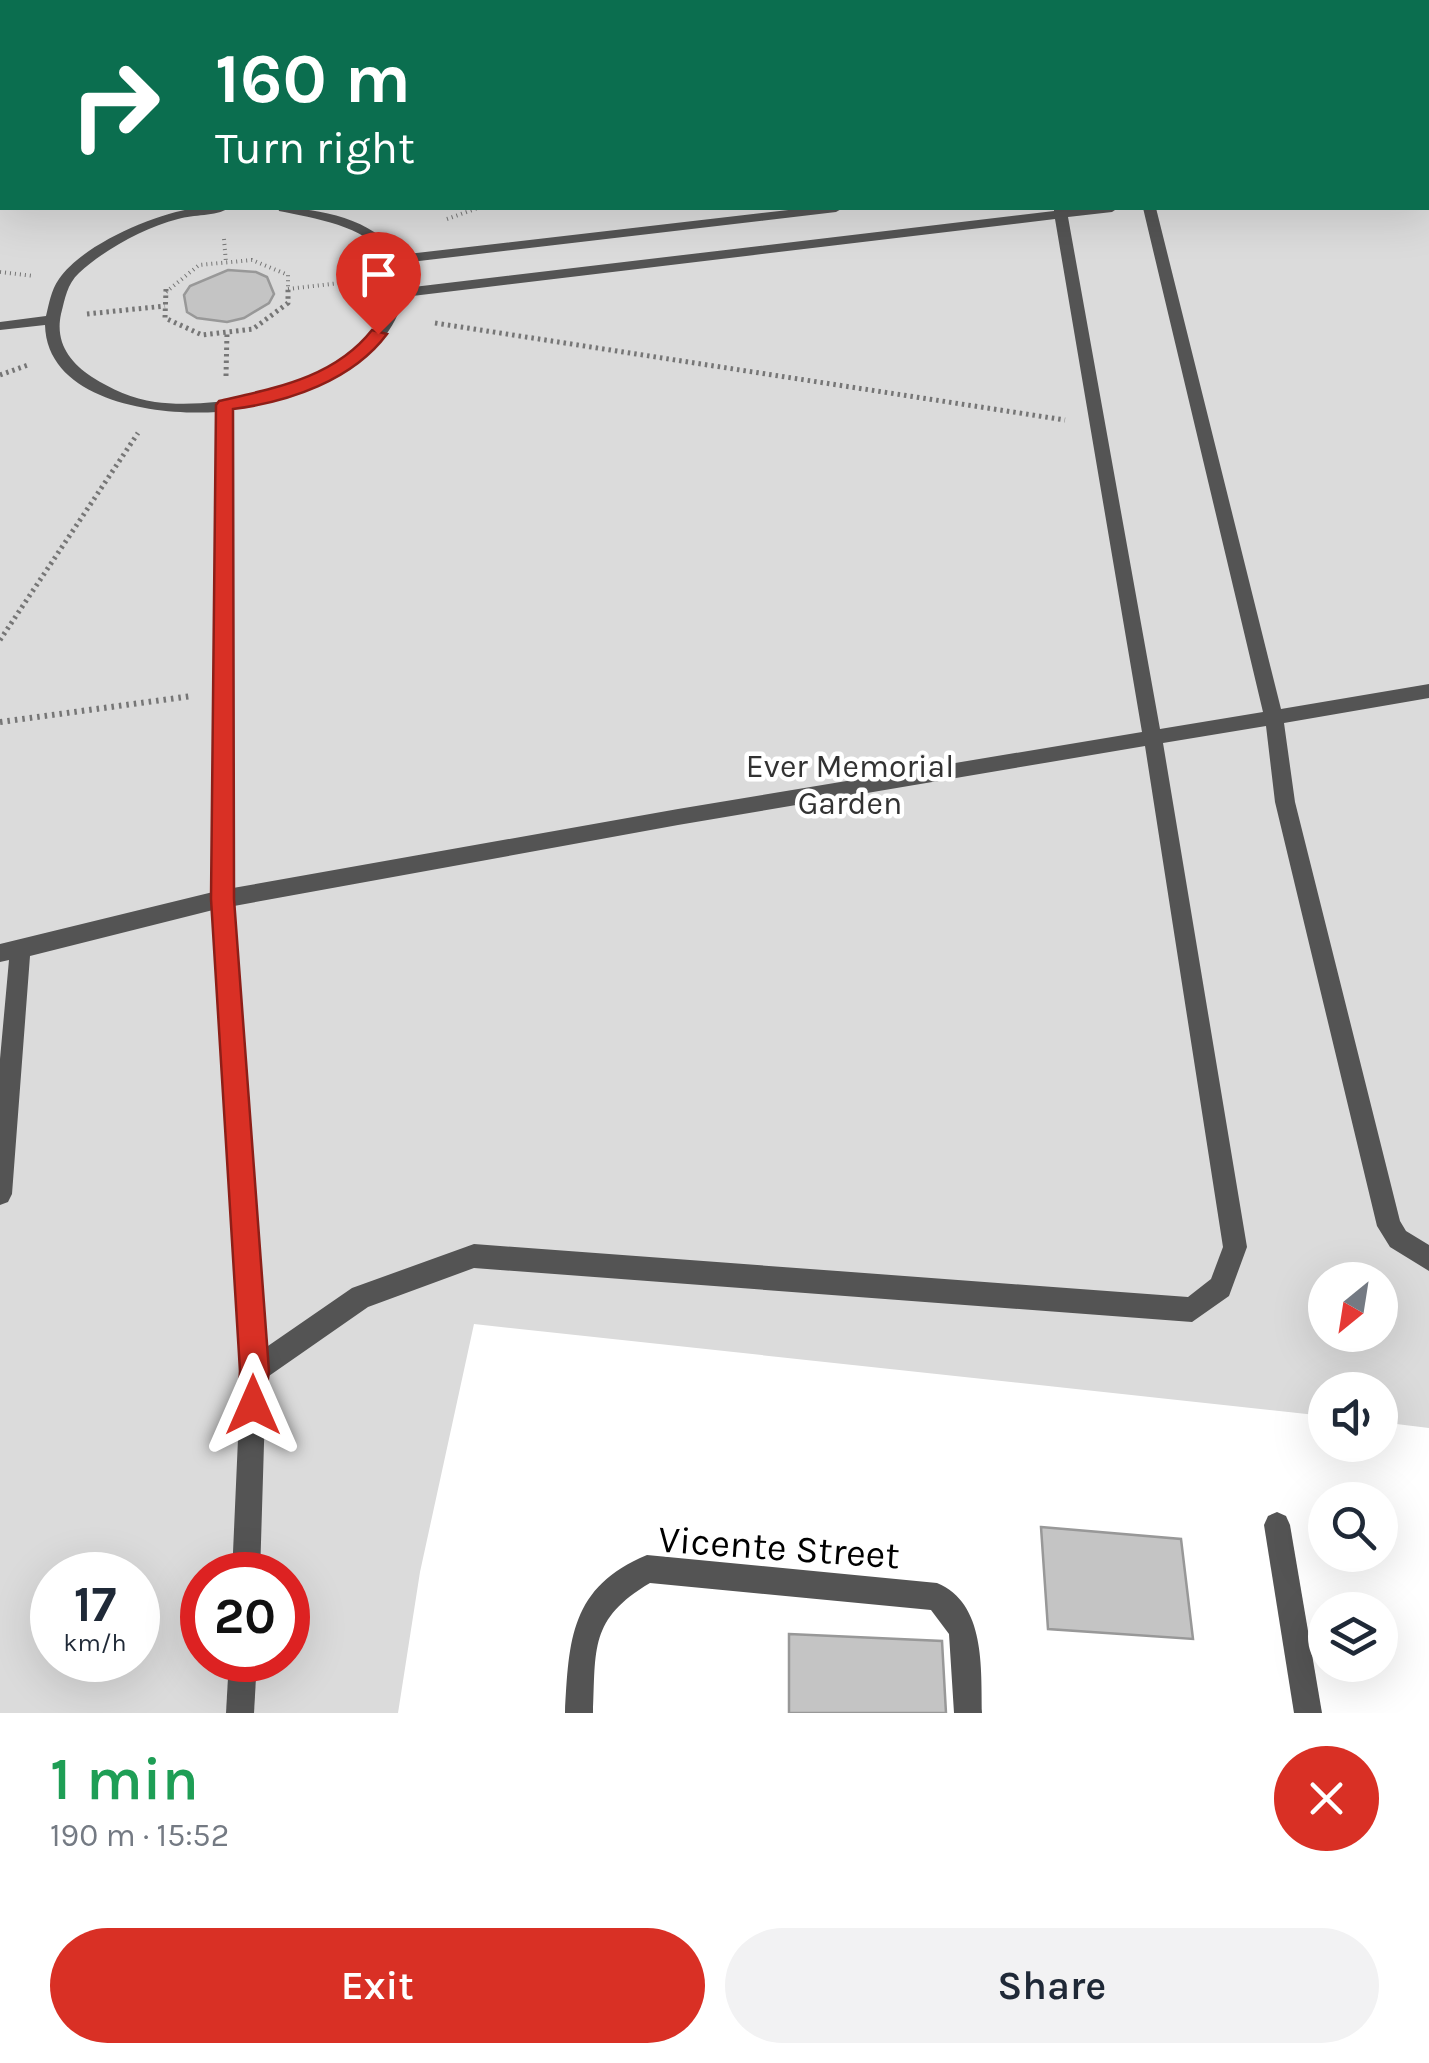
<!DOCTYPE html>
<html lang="en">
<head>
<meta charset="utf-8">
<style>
	:root { --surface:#fff; --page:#f2f2f3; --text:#1f2937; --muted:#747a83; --accent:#d93025 }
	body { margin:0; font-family:Karla,sans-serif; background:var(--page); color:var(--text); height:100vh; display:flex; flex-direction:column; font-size:38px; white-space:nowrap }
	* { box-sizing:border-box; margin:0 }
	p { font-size:32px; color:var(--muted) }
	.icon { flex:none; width:55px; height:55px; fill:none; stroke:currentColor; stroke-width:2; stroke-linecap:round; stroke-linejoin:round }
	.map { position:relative; height:1713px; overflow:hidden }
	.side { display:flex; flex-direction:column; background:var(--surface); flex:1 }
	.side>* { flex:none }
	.banner { position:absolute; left:0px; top:0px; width:1430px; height:210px; box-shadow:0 10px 40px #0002; background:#0b6e4f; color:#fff; overflow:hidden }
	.needle { width:65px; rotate:210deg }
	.buttons { position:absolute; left:1308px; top:1262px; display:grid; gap:20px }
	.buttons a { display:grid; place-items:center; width:90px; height:90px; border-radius:50%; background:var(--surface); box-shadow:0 10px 40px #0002; font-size:50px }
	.speed { position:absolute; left:30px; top:1552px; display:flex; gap:20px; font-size:50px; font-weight:700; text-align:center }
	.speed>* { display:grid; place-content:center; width:130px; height:130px; border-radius:50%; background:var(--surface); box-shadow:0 10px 40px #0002; line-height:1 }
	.speed small { font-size:25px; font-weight:400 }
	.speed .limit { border:15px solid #d22; background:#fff; color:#111 }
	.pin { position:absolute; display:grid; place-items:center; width:85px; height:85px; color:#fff; margin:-102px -42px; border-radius:50% 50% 50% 0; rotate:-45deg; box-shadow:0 0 10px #0007 }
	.pin .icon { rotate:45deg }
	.me { position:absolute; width:110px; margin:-55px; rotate:0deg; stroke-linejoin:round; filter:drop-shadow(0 0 8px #0008) }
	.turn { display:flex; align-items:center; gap:35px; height:210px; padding:0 50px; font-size:45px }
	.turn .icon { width:130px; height:130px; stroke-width:2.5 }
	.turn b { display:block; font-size:70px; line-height:85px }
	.round { display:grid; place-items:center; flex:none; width:105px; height:105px; border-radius:52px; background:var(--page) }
	.head { display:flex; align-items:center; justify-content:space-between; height:170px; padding:0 50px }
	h1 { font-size:60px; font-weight:600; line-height:75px; color:#1e9e55 }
	.button { display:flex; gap:20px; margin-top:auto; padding:20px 50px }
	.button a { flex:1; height:115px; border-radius:60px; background:var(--accent); color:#fff; font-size:40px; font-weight:600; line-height:115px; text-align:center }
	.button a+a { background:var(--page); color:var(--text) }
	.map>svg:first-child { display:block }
</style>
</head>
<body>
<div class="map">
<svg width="1429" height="1713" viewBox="0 0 1429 1713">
	<rect width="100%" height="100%" fill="#fff"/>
	<path fill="#dbdbdb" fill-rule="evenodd" d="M 0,0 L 1134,2 L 2,2 L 2,208 L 1428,208 L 1429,59 L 1429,1428 L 1380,1422 L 1380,1390 L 1325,1390 L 1325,1416 L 474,1324 L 420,1572 L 398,1713 L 0,1713 ZM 1325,1280 L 1380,1280 L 1380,1335 L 1325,1335 ZM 52,1575 L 138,1575 L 138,1660 L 52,1660 ZM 202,1575 L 288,1575 L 288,1660 L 202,1660 Z"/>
	<g fill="#c4c4c4" stroke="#989898" stroke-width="2.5">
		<polygon points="228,270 256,272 267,277 274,294 269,303 244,318 227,322 197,318 187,312 184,295 190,286"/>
		<polygon points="1041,1527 1181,1539 1193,1639 1048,1629"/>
		<polygon points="789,1634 942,1641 946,1713 789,1713"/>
	</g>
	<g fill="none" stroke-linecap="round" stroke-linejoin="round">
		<g stroke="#767676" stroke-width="4" stroke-dasharray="1 4" stroke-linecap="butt">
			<polyline points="573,0 580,2"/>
			<polyline points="822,0 831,2"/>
			<polyline points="447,219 478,208"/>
			<polyline points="224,239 226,263"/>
			<polyline points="0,272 34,276"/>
			<polyline points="288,289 366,280"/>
			<polyline points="166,292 199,265 252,260 288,275 288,292"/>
		</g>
		<g stroke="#767676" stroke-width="5" stroke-dasharray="2.5 4" stroke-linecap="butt">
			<polyline points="166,289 165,318 202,335 253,329 288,303 288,289"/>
			<polyline points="87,314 165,306"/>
			<polyline points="435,323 1065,420"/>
			<polyline points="0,375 28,365"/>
			<polyline points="226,376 227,332"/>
			<polyline points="0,640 138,433"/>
		</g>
		<polyline stroke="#767676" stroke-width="6" stroke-dasharray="2.5 5" stroke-linecap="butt" points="0,722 192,696"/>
		<g fill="#545454" fill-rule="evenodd">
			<polygon points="217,0 229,0 229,2 218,2"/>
			<polygon points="1014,0 1026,0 1026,2 1015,2"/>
			<polygon points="1081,0 1093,0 1094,2 1083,2"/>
			<rect x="1428" y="131" width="1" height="8"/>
			<rect x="1428" y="166" width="1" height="8"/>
			<path d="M 195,208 L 229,208 C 215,217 194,214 178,219 C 144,228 105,249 79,273 C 67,284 65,299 61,314 C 55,342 69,362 92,377 C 111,389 133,399 155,402 C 229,412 385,380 391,286 C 396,230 323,220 279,211 L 278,208 C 320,208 373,219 399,255 L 806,208 L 843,208 L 836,212 L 402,263 L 405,288 L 1054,211 L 1054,208 L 1118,208 L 1112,212 L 1068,217 L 1160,729 L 1263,712 L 1143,208 L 1156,208 L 1281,709 L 1429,684 L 1429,698 L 1284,723 L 1295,802 L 1400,1221 L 1406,1231 L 1429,1245 L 1429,1271 L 1390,1247 L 1377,1226 L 1275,802 L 1266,726 L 1163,743 L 1247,1247 L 1229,1296 L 1192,1322 L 474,1268 L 368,1307 L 266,1378 L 260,1575 L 232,1575 L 241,1371 L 213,910 L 30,956 L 12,1194 L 8,1202 L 0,1205 L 0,1059 L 9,960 L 0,962 L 0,944 L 213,892 L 217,412 C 159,416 47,402 45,325 L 0,330 L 0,322 L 46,316 C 49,304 51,290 59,279 C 83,244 155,214 195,208 ZM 1055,219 L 1142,732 L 678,809 L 233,888 L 233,409 C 301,398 384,371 404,297 ZM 1145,746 L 1223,1247 L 1211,1279 L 1188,1297 L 474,1244 L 352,1288 L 265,1348 L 234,906 L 678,825 Z"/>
			<polygon points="229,1660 257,1660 254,1713 226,1713"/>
		</g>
		<g fill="#545454" fill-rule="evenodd">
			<polygon points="1277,1512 1286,1516 1290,1525 1322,1713 1294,1713 1264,1525 1268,1516"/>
			<path d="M 647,1555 L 937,1583 C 986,1603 981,1669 982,1713 L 954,1713 L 949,1634 L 931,1610 L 650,1583 C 589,1619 596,1649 593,1713 L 565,1713 C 569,1640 570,1587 647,1555 Z"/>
		</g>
	</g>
	<path fill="#d93025" stroke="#8d1f18" stroke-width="2.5" d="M 372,330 L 387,334 C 353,380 289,402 233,409 L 234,899 L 269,1371 L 263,1415 L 253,1420 L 243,1415 L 238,1405 L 240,1371 L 211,899 L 216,405 L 219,401 C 275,388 334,378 372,330 Z"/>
	<g text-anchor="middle" stroke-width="9" stroke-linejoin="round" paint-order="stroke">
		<g font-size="32" fill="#323232" stroke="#fff">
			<text x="850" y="777">Ever Memorial<tspan x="850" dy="37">Garden</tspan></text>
		</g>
		<g font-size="38" fill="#000" stroke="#fff">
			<text transform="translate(779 1547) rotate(4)" y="13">Vicente Street</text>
		</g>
	</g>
</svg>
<div class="buttons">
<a><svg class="needle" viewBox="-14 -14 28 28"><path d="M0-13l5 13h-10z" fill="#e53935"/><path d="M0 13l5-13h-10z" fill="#747a83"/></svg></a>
<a><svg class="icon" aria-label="sound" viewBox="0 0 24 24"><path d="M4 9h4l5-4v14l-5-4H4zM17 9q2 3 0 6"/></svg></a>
<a><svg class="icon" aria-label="search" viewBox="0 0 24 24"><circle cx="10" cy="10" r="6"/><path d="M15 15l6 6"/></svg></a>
<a><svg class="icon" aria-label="layers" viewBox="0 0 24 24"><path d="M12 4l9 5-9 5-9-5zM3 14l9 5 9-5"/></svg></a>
</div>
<div class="speed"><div>17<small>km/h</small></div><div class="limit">20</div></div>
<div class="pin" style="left:378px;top:334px;background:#d93025"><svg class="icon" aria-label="arrive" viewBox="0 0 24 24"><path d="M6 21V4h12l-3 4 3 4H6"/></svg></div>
<svg class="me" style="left:253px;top:1405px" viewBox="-20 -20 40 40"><path d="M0-17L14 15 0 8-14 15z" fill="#d93025" stroke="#fff" stroke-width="4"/></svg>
<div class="banner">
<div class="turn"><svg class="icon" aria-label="right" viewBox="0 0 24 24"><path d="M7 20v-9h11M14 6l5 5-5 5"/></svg><div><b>160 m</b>Turn right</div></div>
</div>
</div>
<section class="side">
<div class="head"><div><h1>1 min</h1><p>190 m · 15:52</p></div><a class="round" style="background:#d93025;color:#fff"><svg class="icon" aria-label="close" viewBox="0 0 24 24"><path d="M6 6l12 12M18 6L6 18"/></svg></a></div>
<div class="button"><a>Exit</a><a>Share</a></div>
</section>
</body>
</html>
